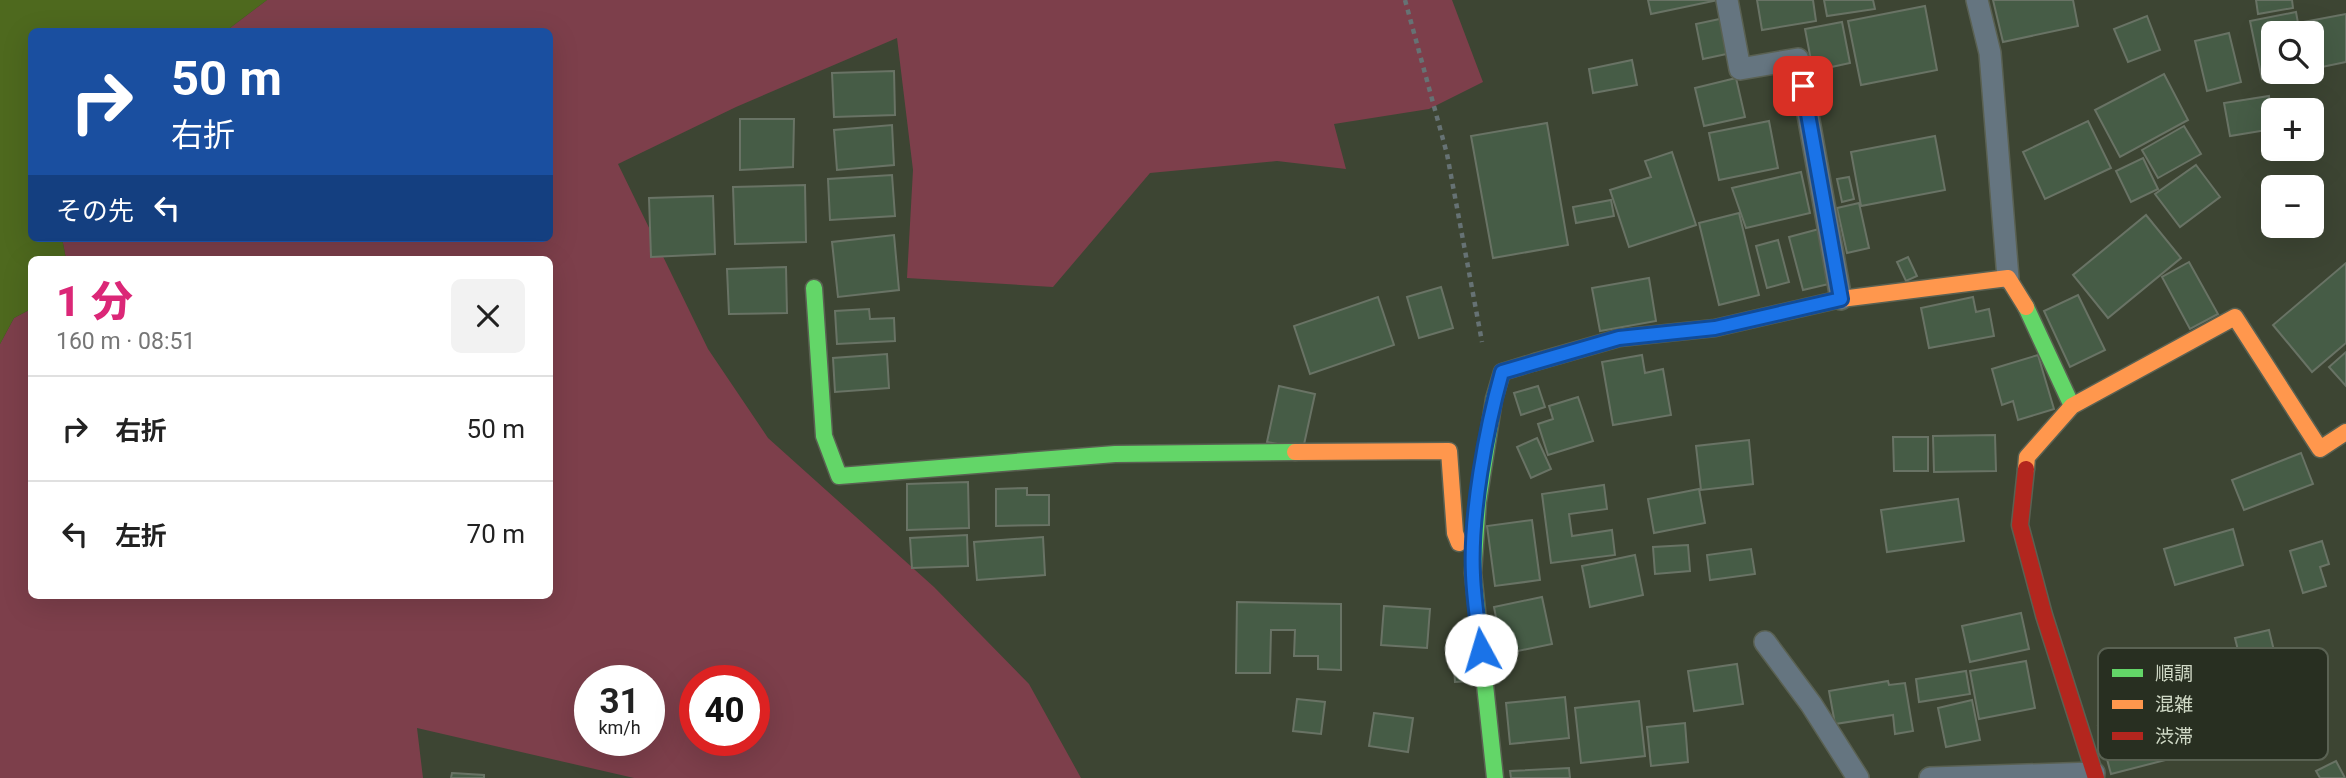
<!DOCTYPE html>
<html lang="ja">
<head>
<meta charset="utf-8">
<style>
	:root { --surface:#fff; --page:#f2f2f2; --text:#222; --muted:#767676; --line:#e0e0e0; --accent:#db2777 }
	body { margin:0; font-family:Roboto,"Noto Sans JP",sans-serif; background:var(--page); color:var(--text); height:100vh; display:flex; flex-direction:column; font-size:26px; white-space:nowrap }
	* { box-sizing:border-box; margin:0 }
	p { font-size:23px; color:var(--muted) }
	.icon { flex:none; width:38px; height:38px; fill:none; stroke:currentColor; stroke-width:2; stroke-linecap:round; stroke-linejoin:round }
	.map { position:relative; flex:1; overflow:hidden }
	.details { position:absolute; left:28px; top:256px; width:525px; height:343px; display:flex; flex-direction:column; background:var(--surface); border-radius:10px; box-shadow:0 7px 28px #0002 }
	.details>* { flex:none }
	.top-card { position:absolute; left:28px; top:28px; width:525px; height:214px; border-radius:10px; box-shadow:0 7px 28px #0002; background:#1a4fa0; color:#fff; overflow:hidden }
	.fabs { position:absolute; left:2261px; top:21px; display:grid; gap:14px }
	.fabs a { display:grid; place-items:center; width:63px; height:63px; border-radius:10px; background:var(--surface); box-shadow:0 7px 28px #0002; font-size:35px }
	.speed { position:absolute; left:574px; top:665px; display:flex; gap:14px; font-size:35px; font-weight:700; text-align:center }
	.speed>* { display:grid; place-content:center; width:91px; height:91px; border-radius:50%; background:var(--surface); box-shadow:0 7px 28px #0002; line-height:1 }
	.speed small { font-size:18px; font-weight:400 }
	.speed .limit { border:10px solid #d22; background:#fff; color:#111 }
	.pin { position:absolute; display:grid; place-items:center; width:60px; height:60px; color:#fff; margin:-30px; border-radius:14px; box-shadow:0 4px 10px #0006 }
	.me { position:absolute; width:77px; margin:-38px; rotate:354deg; stroke-linejoin:round; filter:drop-shadow(0 0 5px #0008) }
	.turn { display:flex; align-items:center; gap:24px; height:147px; padding:0 28px; font-size:32px }
	.turn .icon { width:91px; height:91px; stroke-width:2.5 }
	.turn b { display:block; font-size:49px; line-height:60px }
	.then { display:flex; align-items:center; height:66px; padding:0 28px; background:#0003; gap:14px; font-size:26px }
	.round { display:grid; place-items:center; flex:none; width:74px; height:74px; border-radius:10px; background:var(--page) }
	.overview { display:flex; align-items:center; justify-content:space-between; height:119px; padding:0 28px }
	h1 { font-size:42px; font-weight:800; line-height:52px; color:var(--accent) }
	ul { padding:0; list-style:none }
	li { display:flex; align-items:center; gap:21px; height:105px; padding:0 28px; border-top:2px solid var(--line) }
	li div { flex:1 }
	li b { display:block; font-size:26px }
	li em { font-style:normal }
	.map>svg:first-child { display:block }
</style>
</head>
<body>
<div class="map">
<svg width="2346" height="778" viewBox="0 0 2346 778">
	<rect width="100%" height="100%" fill="#3d4533"/>
	<path fill="#7d3f4b" fill-rule="evenodd" d="M 267,0 L 1452,0 L 1483,82 L 1429,109 L 1334,124 L 1346,169 L 1277,161 L 1150,173 L 1053,287 L 907,278 L 913,170 L 897,38 L 736,107 L 618,164 L 708,349 L 768,438 L 934,587 L 1029,684 L 1081,778 L 634,778 L 417,728 L 423,778 L 0,778 L 0,344 L 14,318 L 31,309 L 32,595 L 550,595 L 550,259 L 66,259 L 62,238 L 550,238 L 550,32 L 226,31 ZM 590,681 L 649,681 L 649,740 L 590,740 ZM 695,681 L 754,681 L 754,740 L 695,740 Z"/>
	<polygon fill="#4e691e" points="0,0 267,0 226,31 32,32 32,238 62,238 66,259 32,259 31,309 14,318 0,344"/>
	<g fill="#465c46" stroke="#697365" stroke-width="2">
		<polygon points="1648,0 1718,0 1651,14"/>
		<polygon points="1757,0 1813,0 1816,21 1762,30"/>
		<polygon points="1824,0 1873,0 1875,9 1827,16"/>
		<polygon points="1993,0 2073,0 2078,26 2003,42"/>
		<polygon points="2256,0 2292,0 2293,8 2258,14"/>
		<polygon points="1925,6 1937,70 1861,85 1848,21"/>
		<polygon points="2296,12 2298,23 2346,14 2346,62 2312,69 2312,33 2273,33 2273,72 2296,72 2262,79 2250,21"/>
		<polygon points="2147,16 2160,50 2128,62 2114,29"/>
		<polygon points="1729,17 1736,52 1703,59 1696,24"/>
		<polygon points="1842,22 1850,63 1813,71 1805,29"/>
		<polygon points="2229,33 2241,82 2207,91 2195,41"/>
		<polygon points="1632,60 1637,85 1593,93 1589,69"/>
		<polygon points="894,71 895,115 834,117 832,73"/>
		<polygon points="2164,74 2188,120 2120,157 2095,110"/>
		<polygon points="1736,78 1745,117 1704,126 1695,88"/>
		<polygon points="2269,96 2273,129 2230,136 2224,103"/>
		<polygon points="740,119 794,119 793,167 740,170"/>
		<polygon points="1769,121 1778,168 1719,180 1709,133"/>
		<polygon points="2088,121 2111,168 2045,199 2023,152"/>
		<polygon points="1547,123 1568,245 1493,258 1471,136"/>
		<polygon points="892,125 894,165 837,170 834,130"/>
		<polygon points="2184,126 2201,154 2158,178 2142,150"/>
		<polygon points="1935,136 1945,190 1861,206 1851,152"/>
		<polygon points="1672,152 1696,225 1629,247 1610,190 1651,177 1645,161"/>
		<polygon points="2143,158 2158,189 2131,202 2116,171"/>
		<polygon points="2196,165 2220,197 2180,227 2155,194"/>
		<polygon points="1801,172 1810,213 1746,228 1732,188"/>
		<polygon points="892,175 895,216 830,220 828,179"/>
		<polygon points="1849,177 1854,199 1842,202 1837,179"/>
		<polygon points="805,185 806,242 735,244 733,187"/>
		<polygon points="713,196 715,254 651,257 649,198"/>
		<polygon points="1611,200 1614,216 1576,223 1573,207"/>
		<polygon points="1859,203 1869,248 1847,253 1837,208"/>
		<polygon points="1739,213 1759,295 1719,305 1699,223"/>
		<polygon points="2146,215 2181,258 2108,318 2073,275"/>
		<polygon points="1819,229 1833,283 1803,290 1789,237"/>
		<polygon points="894,235 899,290 838,297 832,242"/>
		<polygon points="1778,240 1789,282 1767,288 1756,246"/>
		<polygon points="1908,257 1917,276 1906,281 1897,262"/>
		<polygon points="2189,262 2218,314 2190,329 2162,277"/>
		<polygon points="2346,263 2346,343 2312,372 2273,325"/>
		<polygon points="786,267 787,313 729,314 727,269"/>
		<polygon points="1649,278 1656,321 1600,331 1592,288"/>
		<polygon points="1441,287 1453,328 1419,338 1407,297"/>
		<polygon points="2078,295 2105,350 2070,367 2044,311"/>
		<polygon points="1378,297 1394,345 1310,374 1294,326"/>
		<polygon points="1973,297 1976,312 1989,309 1994,336 1929,348 1921,308"/>
		<polygon points="869,309 870,319 894,318 895,341 837,344 835,311"/>
		<polygon points="2346,352 2346,386 2329,367"/>
		<polygon points="887,354 889,388 835,392 833,358"/>
		<polygon points="1642,355 1645,373 1663,369 1671,415 1613,425 1602,362"/>
		<polygon points="2038,355 2054,409 2018,420 2013,401 2002,405 1992,369"/>
		<polygon points="1279,386 1315,394 1303,449 1267,442"/>
		<polygon points="1538,386 1545,407 1521,415 1514,393"/>
		<polygon points="1578,397 1593,441 1548,455 1538,424 1553,419 1549,406"/>
		<polygon points="1995,435 1996,471 1934,472 1933,436"/>
		<polygon points="1893,437 1928,437 1928,471 1894,471"/>
		<polygon points="1537,438 1551,469 1531,478 1517,447"/>
		<polygon points="1749,440 1753,484 1701,490 1696,446"/>
		<polygon points="2301,453 2313,484 2244,510 2232,480"/>
		<polygon points="968,482 969,528 907,530 907,484"/>
		<polygon points="1604,485 1607,509 1569,514 1572,536 1612,530 1615,555 1551,563 1542,494"/>
		<polygon points="1027,488 1027,495 1049,495 1049,525 996,526 996,489"/>
		<polygon points="1699,489 1705,523 1654,533 1648,499"/>
		<polygon points="1958,499 1964,541 1887,552 1881,510"/>
		<polygon points="1532,520 1540,580 1495,586 1487,526"/>
		<polygon points="2233,529 2243,565 2175,585 2164,549"/>
		<polygon points="967,535 968,566 912,568 910,538"/>
		<polygon points="1043,537 1045,575 977,580 974,542"/>
		<polygon points="2322,541 2329,564 2320,567 2326,586 2303,593 2290,551"/>
		<polygon points="1688,545 1690,571 1655,574 1653,547"/>
		<polygon points="1751,549 1755,574 1710,580 1707,555"/>
		<polygon points="1635,555 1643,595 1590,607 1582,566"/>
		<polygon points="1542,597 1552,644 1503,654 1494,607"/>
		<polygon points="1237,602 1341,604 1341,670 1318,669 1318,656 1294,656 1295,630 1271,630 1270,673 1236,673"/>
		<polygon points="1384,606 1430,609 1427,648 1381,645"/>
		<polygon points="2021,613 2029,649 1970,662 1962,626"/>
		<polygon points="2269,630 2276,659 2242,667 2235,638"/>
		<polygon points="2026,661 2035,708 1979,719 1970,671"/>
		<polygon points="1469,664 1470,681 1455,682 1454,666"/>
		<polygon points="1737,664 1743,704 1694,711 1688,671"/>
		<polygon points="1966,671 1970,694 1919,702 1916,679"/>
		<polygon points="1888,681 1889,685 1905,683 1913,731 1895,734 1893,715 1835,724 1829,691"/>
		<polygon points="2197,693 2202,711 2223,705 2231,735 2183,748 2185,755 2111,774 2098,726 2142,714 2141,708"/>
		<polygon points="1565,697 1569,738 1510,744 1506,703"/>
		<polygon points="1297,699 1325,702 1321,734 1293,731"/>
		<polygon points="1972,700 1980,740 1946,747 1938,708"/>
		<polygon points="1639,701 1645,756 1581,763 1575,708"/>
		<polygon points="1374,713 1413,718 1408,752 1369,746"/>
		<polygon points="1685,723 1688,762 1651,766 1647,727"/>
		<polygon points="2336,761 2345,778 2320,778 2316,771"/>
		<polygon points="1569,768 1570,778 1511,778 1510,771"/>
		<polygon points="452,773 484,775 484,778 451,778"/>
	</g>
	<g fill="none" stroke-linecap="round" stroke-linejoin="round">
		<defs>
			<g id="lane">
				<polyline points="1727,0 1740,69 1798,59 1841,299"/>
				<polyline points="1977,0 1990,53 2008,278"/>
				<polyline points="1765,642 1811,704 1858,778"/>
				<polyline points="1930,778 2094,773"/>
			</g>
			<g id="fast">
				<polyline points="814,288 824,436 839,476 1115,454 1295,452"/>
				<polyline points="2026,307 2072,406"/>
				<polyline points="1495,778 1473,573 1478,502 1494,399 1502,372 1535,362"/>
			</g>
			<g id="slow">
				<polyline points="1535,362 1619,338 1715,328 1841,299 2008,278 2026,307"/>
				<polyline points="1295,452 1449,451 1455,533 1459,543"/>
				<polyline points="2026,469 2027,457 2072,406 2235,317 2320,449 2346,432"/>
			</g>
			<polyline id="jam" points="2026,469 2020,525 2044,615 2096,778"/>
		</defs>
		<use href="#lane" stroke="#5a6152" stroke-width="24"/>
		<use href="#fast" stroke="#5a6152" stroke-width="19"/>
		<use href="#slow" stroke="#5a6152" stroke-width="19"/>
		<use href="#jam" stroke="#5a6152" stroke-width="19"/>
		<polyline stroke="#667274" stroke-width="4.5" stroke-dasharray="5 5" stroke-linecap="butt" points="1405,0 1447,154 1482,342"/>
		<use href="#lane" stroke="#657580" stroke-width="21"/>
		<use href="#fast" stroke="#63d668" stroke-width="16"/>
		<use href="#slow" stroke="#ff974d" stroke-width="16"/>
		<use href="#jam" stroke="#b3261e" stroke-width="16"/>
	</g>
	<g fill="none" stroke-linecap="round" stroke-linejoin="round">
		<defs>
			<path id="route" d="M 1481,650 C 1478,625 1474,600 1473,575 C 1470,515 1486,429 1502,372 L 1619,338 L 1715,328 L 1841,299 L 1803,86"/>
		</defs>
		<use href="#route" stroke="#114b97" stroke-width="18"/>
		<use href="#route" stroke="#1a73e8" stroke-width="12"/>
	</g>
	<rect x="2098" y="648" width="230" height="112" rx="10" fill="#282f21" stroke="#5a6253" stroke-width="2"/>
	<rect x="2112" y="669" width="31" height="8" fill="#63d668"/>
	<rect x="2112" y="700" width="31" height="9" fill="#ff974d"/>
	<rect x="2112" y="732" width="31" height="8" fill="#b3261e"/>
	<g font-size="19" fill="#d0d9c6">
		<text x="2155" y="680">順調</text>
		<text x="2155" y="711">混雑</text>
		<text x="2155" y="743">渋滞</text>
	</g>
</svg>
<div class="fabs">
<a><svg class="icon" aria-label="search" viewBox="0 0 24 24"><circle cx="10" cy="10" r="6"/><path d="M15 15l6 6"/></svg></a>
<a>+</a>
<a>−</a>
</div>
<div class="speed"><div>31<small>km/h</small></div><div class="limit">40</div></div>
<div class="pin" style="left:1803px;top:86px;background:#d93025"><svg class="icon" aria-label="arrive" viewBox="0 0 24 24"><path d="M6 21V4h12l-3 4 3 4H6"/></svg></div>
<svg class="me" style="left:1481px;top:650px" viewBox="-20 -20 40 40"><circle r="19" fill="#fff"/><path d="M0-13L10 11 0 6-10 11z" fill="#1a73e8"/></svg>
<div class="top-card">
<div class="turn"><svg class="icon" aria-label="right" viewBox="0 0 24 24"><path d="M7 20v-9h11M14 6l5 5-5 5"/></svg><div><b>50 m</b>右折</div></div>
<div class="then">その先<svg class="icon" aria-label="left" viewBox="0 0 24 24"><path d="M17 20v-9H6M10 6l-5 5 5 5"/></svg></div>
</div>
<section class="details">
<div class="overview"><div><h1>1 分</h1><p>160 m · 08:51</p></div><a class="round"><svg class="icon" aria-label="close" viewBox="0 0 24 24"><path d="M6 6l12 12M18 6L6 18"/></svg></a></div>
<ul>
<li><svg class="icon" aria-label="right" viewBox="0 0 24 24"><path d="M7 20v-9h11M14 6l5 5-5 5"/></svg><div><b>右折</b></div><em>50 m</em></li>
<li><svg class="icon" aria-label="left" viewBox="0 0 24 24"><path d="M17 20v-9H6M10 6l-5 5 5 5"/></svg><div><b>左折</b></div><em>70 m</em></li>
</ul>
</section>
</div>
</body>
</html>
